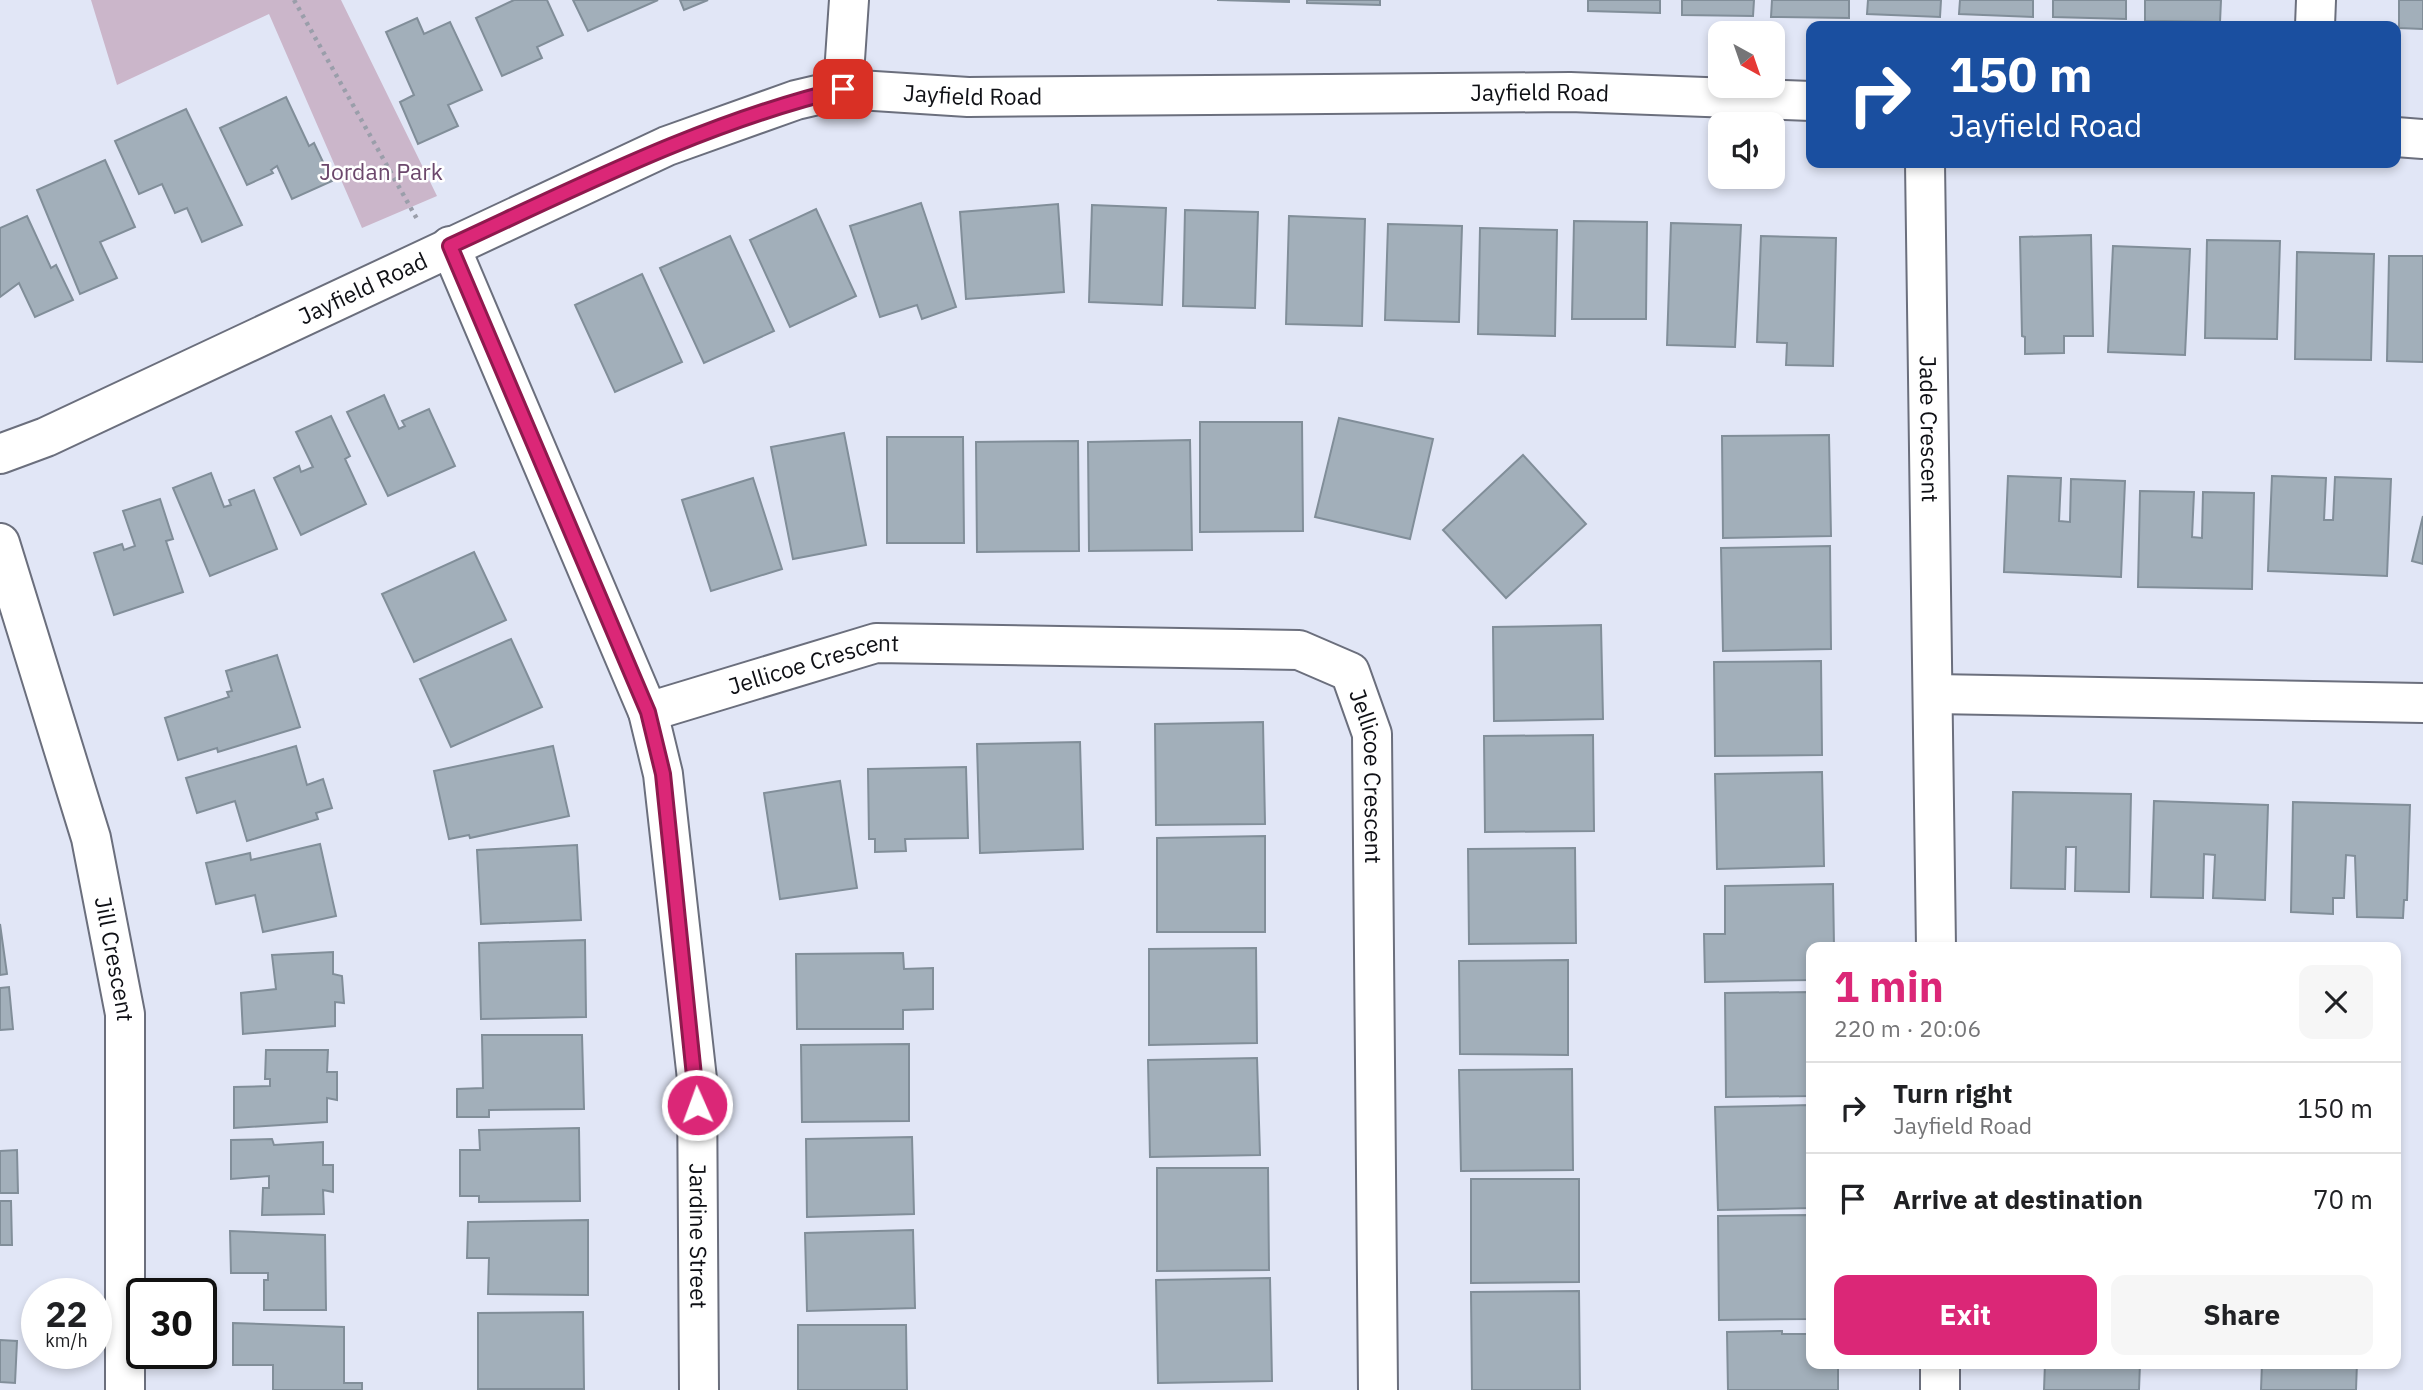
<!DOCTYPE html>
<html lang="en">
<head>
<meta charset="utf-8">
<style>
	:root { --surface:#fff; --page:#f6f6f6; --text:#202124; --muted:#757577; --line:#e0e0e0; --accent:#db2777 }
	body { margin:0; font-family:"IBM Plex Sans",sans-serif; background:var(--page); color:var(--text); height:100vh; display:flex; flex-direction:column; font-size:26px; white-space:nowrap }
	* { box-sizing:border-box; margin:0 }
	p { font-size:23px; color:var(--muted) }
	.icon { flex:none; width:38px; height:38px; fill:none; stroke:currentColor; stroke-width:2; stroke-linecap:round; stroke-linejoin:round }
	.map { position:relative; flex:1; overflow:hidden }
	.side { position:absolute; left:1806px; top:942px; width:595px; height:427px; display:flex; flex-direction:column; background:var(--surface); border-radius:14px; box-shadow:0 4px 10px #0003 }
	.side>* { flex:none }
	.top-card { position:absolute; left:1806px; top:21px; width:595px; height:147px; border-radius:14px; box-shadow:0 4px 10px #0003; background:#1a4fa0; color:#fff; overflow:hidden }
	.needle { width:46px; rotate:140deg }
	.buttons { position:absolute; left:1708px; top:21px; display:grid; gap:14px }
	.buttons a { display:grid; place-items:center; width:77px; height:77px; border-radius:14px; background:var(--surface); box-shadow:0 4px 10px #0003; font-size:35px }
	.speed { position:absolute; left:21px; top:1278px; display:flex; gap:14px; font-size:35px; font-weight:700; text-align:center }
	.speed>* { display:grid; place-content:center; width:91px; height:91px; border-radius:50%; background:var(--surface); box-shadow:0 4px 10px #0003; line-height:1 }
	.speed small { font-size:18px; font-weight:400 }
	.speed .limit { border:4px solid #111; border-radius:10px; background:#fff; color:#111 }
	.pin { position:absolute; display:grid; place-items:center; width:60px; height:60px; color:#fff; margin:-30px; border-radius:14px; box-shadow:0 4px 10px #0006 }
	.me { position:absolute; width:77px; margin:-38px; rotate:358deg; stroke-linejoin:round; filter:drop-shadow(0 0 5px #0008) }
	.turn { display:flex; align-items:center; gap:24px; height:147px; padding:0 28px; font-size:32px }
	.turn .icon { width:91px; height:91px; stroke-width:2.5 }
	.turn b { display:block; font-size:49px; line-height:60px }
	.round { display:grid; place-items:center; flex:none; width:74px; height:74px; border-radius:14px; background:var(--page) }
	.head { display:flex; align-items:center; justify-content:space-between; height:119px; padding:0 28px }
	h1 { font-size:42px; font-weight:700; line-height:52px; color:var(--accent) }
	.cta { display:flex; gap:14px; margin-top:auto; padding:14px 28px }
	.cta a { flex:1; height:80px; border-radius:14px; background:var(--accent); color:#fff; font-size:28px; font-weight:700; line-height:80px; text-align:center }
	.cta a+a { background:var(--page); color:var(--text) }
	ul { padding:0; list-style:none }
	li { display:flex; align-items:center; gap:21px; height:91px; padding:0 28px; border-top:2px solid var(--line) }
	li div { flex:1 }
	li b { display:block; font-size:26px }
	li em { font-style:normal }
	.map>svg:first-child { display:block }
</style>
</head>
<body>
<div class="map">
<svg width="2423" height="1390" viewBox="0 0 2423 1390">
	<rect width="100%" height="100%" fill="#e1e6f6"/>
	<polygon fill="#cbb6ca" points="91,0 341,0 437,196 362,228 269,14 117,85"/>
	<g fill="#a2afba" stroke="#818e99" stroke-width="2">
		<polygon points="514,0 547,0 563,35 537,47 542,58 502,76 476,18"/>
		<polygon points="573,0 658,0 588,31"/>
		<polygon points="680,0 708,0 684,10"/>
		<polygon points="1217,0 1289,0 1289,2"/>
		<polygon points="1307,0 1380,0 1380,5 1307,3"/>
		<polygon points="1588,0 1660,0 1660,13 1588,11"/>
		<polygon points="1682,0 1754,0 1753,16 1682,15"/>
		<polygon points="1772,0 1849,0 1849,18 1771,17"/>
		<polygon points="1868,0 1941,0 1940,17 1867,14"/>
		<polygon points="1960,0 2033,0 2033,17 1959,14"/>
		<polygon points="2053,0 2126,0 2126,19 2053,17"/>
		<polygon points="2145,0 2221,0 2220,22 2145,21"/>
		<polygon points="2399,0 2423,0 2423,29 2399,28"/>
		<polygon points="417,18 424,34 450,22 482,90 448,105 458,126 418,144 400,102 414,95 386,32"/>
		<polygon points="286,97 309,146 314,143 332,181 292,199 277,166 271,170 273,173 247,185 220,128"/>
		<polygon points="186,109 242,225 202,242 187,208 175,213 162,184 139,194 115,141"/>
		<polygon points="105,160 135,227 100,242 117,278 80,294 37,190"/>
		<polygon points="921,203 956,307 922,319 917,305 880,317 850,226"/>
		<polygon points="1058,204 1064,292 966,299 960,212"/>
		<polygon points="1092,205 1166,208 1162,305 1089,302"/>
		<polygon points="816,209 856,296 790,327 750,240"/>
		<polygon points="1185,210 1258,212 1255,308 1183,306"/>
		<polygon points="27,216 51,268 56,265 73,300 35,317 19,283 0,297 0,228"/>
		<polygon points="1289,216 1365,219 1362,326 1286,324"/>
		<polygon points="1574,221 1647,222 1646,319 1572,319"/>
		<polygon points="1671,223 1741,225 1735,347 1667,345"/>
		<polygon points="1388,224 1462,226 1459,322 1385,320"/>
		<polygon points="1480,228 1557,230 1555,336 1478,334"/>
		<polygon points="2091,235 2093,336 2064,336 2064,353 2025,354 2025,337 2022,336 2020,237"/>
		<polygon points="730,236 774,331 704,363 660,268"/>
		<polygon points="1761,236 1836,238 1833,366 1786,365 1787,343 1757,342"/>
		<polygon points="2207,240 2280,241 2277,339 2205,338"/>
		<polygon points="2113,246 2190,249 2185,355 2108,352"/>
		<polygon points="2297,252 2374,254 2371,360 2295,359"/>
		<polygon points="2389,256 2423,256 2423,362 2387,361"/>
		<polygon points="642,274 682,362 615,392 575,305"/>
		<polygon points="384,395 399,429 405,426 402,421 429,409 455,466 388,496 347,412"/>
		<polygon points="331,416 350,456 345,459 366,504 301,535 274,478 299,466 301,472 313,467 296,432"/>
		<polygon points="1339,418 1433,439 1410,539 1315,517"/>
		<polygon points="1200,422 1302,422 1303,531 1200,532"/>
		<polygon points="844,433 866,545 793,559 771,447"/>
		<polygon points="1829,435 1831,536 1723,538 1722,436"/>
		<polygon points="887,437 963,437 964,543 887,543"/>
		<polygon points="1190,440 1192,550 1089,551 1088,442"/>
		<polygon points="1078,441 1079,551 977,552 976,442"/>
		<polygon points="1523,455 1586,524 1506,598 1443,530"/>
		<polygon points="211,473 224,507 231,505 229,500 254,490 277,549 210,576 173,488"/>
		<polygon points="2008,476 2061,478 2059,521 2070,522 2071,479 2125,481 2121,577 2004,572"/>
		<polygon points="2272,476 2326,478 2324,520 2333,520 2335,477 2391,479 2387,576 2268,571"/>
		<polygon points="753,478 782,569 711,591 682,500"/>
		<polygon points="2140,491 2194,492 2192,537 2202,538 2203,492 2254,493 2252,589 2138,587"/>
		<polygon points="160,499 173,539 166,541 183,592 114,615 94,553 122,544 124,550 135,546 123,511"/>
		<polygon points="2423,516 2423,564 2412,561"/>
		<polygon points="1830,546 1831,649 1723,651 1721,548"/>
		<polygon points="474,552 506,620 414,662 382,594"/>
		<polygon points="1601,625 1603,719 1494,721 1493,627"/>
		<polygon points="511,639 542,707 451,747 420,679"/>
		<polygon points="277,655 300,727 218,752 217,748 178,760 165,718 229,697 227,692 232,691 226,671"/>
		<polygon points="1821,661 1822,755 1715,756 1714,662"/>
		<polygon points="1263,722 1265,824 1156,825 1155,724"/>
		<polygon points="1593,735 1594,831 1485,832 1484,736"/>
		<polygon points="1080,742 1083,849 980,853 977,744"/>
		<polygon points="296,746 307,785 323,779 332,808 316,813 318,819 247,841 235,801 197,813 186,778"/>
		<polygon points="553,746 569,816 470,838 469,835 449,839 434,771"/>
		<polygon points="966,767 968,838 905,839 906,851 875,852 875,839 869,839 868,769"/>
		<polygon points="1822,772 1824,866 1717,869 1715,774"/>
		<polygon points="840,781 857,888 780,899 764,793"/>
		<polygon points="2013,792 2131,794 2129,892 2075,891 2076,847 2066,847 2065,889 2011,888"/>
		<polygon points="2154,801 2268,805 2265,900 2213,898 2215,855 2204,854 2203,898 2151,897"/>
		<polygon points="2293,802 2410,805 2407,900 2404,900 2403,918 2357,917 2355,856 2346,855 2344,898 2333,898 2333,914 2291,912"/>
		<polygon points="1265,836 1265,932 1157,932 1157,838"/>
		<polygon points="320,844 336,916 263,932 255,895 216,904 206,863 250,853 251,860"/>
		<polygon points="577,845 581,920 481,924 477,850"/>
		<polygon points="1575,848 1576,943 1469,944 1468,849"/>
		<polygon points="1833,884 1834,947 1811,947 1811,980 1705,982 1704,934 1725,934 1725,886"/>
		<polygon points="0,924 7,974 0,975"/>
		<polygon points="585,940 586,1017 481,1019 479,943"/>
		<polygon points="1256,948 1257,1043 1149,1045 1149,949"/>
		<polygon points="333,952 333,974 342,976 344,1003 335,1002 335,1026 243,1034 241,993 276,989 272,955"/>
		<polygon points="903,953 904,969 933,968 933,1009 903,1010 903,1029 797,1029 796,954"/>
		<polygon points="1568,960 1568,1055 1460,1054 1459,961"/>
		<polygon points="9,987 13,1029 0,1030 0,988"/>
		<polygon points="1811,992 1811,1096 1726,1097 1725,993"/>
		<polygon points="482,1035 582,1035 584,1109 489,1110 489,1117 457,1117 457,1089 483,1088"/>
		<polygon points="909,1044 909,1121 802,1122 801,1045"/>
		<polygon points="266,1050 328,1050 327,1072 337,1072 337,1100 327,1098 327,1122 234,1128 234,1087 270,1086 270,1079 265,1079"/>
		<polygon points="1257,1058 1260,1155 1150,1157 1148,1060"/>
		<polygon points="1572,1069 1573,1170 1461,1171 1459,1070"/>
		<polygon points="1811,1105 1811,1208 1718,1210 1715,1107"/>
		<polygon points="579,1128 580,1201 479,1202 479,1196 460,1196 460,1150 480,1150 479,1130"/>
		<polygon points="912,1137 914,1214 807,1217 806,1139"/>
		<polygon points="272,1139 274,1145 323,1142 323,1165 333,1165 333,1192 323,1190 324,1214 262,1215 263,1188 269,1188 269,1176 231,1179 231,1140"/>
		<polygon points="17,1150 18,1193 0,1193 0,1151"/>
		<polygon points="1157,1168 1268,1168 1269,1270 1157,1271"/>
		<polygon points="1471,1179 1579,1179 1579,1282 1471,1283"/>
		<polygon points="0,1201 11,1201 12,1245 0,1245"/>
		<polygon points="1811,1215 1811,1319 1719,1320 1718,1216"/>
		<polygon points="588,1220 588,1295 488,1294 489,1258 467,1258 468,1222"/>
		<polygon points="913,1230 915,1308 807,1311 805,1233"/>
		<polygon points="230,1231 325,1235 326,1310 264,1310 264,1280 268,1280 268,1273 231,1273"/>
		<polygon points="1270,1278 1272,1381 1158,1383 1156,1280"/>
		<polygon points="1579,1291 1580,1390 1472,1390 1471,1292"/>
		<polygon points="583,1312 584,1389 478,1389 478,1313"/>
		<polygon points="233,1323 344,1327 344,1383 362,1383 362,1390 273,1390 273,1365 233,1365"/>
		<polygon points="798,1325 906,1325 907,1390 798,1390"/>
		<polygon points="1782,1331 1782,1334 1811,1334 1811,1363 1838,1363 1838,1390 1728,1390 1727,1332"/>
		<polygon points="0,1340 17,1341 15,1383 0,1382"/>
		<polygon points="2045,1363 2140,1363 2139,1390 2044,1390"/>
		<polygon points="2262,1363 2357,1363 2356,1390 2261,1390"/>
	</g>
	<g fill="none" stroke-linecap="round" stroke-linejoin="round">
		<defs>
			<g id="minor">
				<polyline points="2315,26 2316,0"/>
				<polyline points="843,89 849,0"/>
				<polyline points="2396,137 2423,139"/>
				<path id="s1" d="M 1925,163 L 1936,947"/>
				<path id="s2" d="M 450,246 L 648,712 L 663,774 L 697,1079 L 699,1390"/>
				<path id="s3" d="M 0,454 L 46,437 L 667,146 L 796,100 L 843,89 L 968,97 L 1570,92 L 1811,101"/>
				<path id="s4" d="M 0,543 L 91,838 L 125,1014 L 125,1390"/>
				<polyline points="1934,694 2423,703"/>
				<path id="s5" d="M 648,712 L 876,643 L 1299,650 L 1350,672 L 1372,734 L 1378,1390"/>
				<polyline points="1940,1363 1940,1390"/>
			</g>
		</defs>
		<use href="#minor" stroke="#6b6f7d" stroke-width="42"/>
		<polyline stroke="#9a9eaa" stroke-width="4.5" stroke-dasharray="3.5 5" stroke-linecap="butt" points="294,0 417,219"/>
		<use href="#minor" stroke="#fff" stroke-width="38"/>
	</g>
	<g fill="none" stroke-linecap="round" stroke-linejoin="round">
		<defs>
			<path id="route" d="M 697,1105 L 663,774 L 648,712 L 450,246 C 578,187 705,122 843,89"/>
		</defs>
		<use href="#route" stroke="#8e194d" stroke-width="18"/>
		<use href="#route" stroke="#db2777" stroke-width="12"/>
	</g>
	<g text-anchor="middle" stroke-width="5" stroke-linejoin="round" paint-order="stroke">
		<g font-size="23" fill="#0f1015" stroke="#fff">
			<text dy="8" stroke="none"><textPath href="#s3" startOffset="1617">Jayfield Road</textPath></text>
			<text dy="8" stroke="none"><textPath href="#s3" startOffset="1050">Jayfield Road</textPath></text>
			<text dy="8" stroke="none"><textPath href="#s3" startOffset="399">Jayfield Road</textPath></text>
			<text dy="8" stroke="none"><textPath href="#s1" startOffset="266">Jade Crescent</textPath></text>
			<text dy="8" stroke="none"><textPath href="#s5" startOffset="173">Jellicoe Crescent</textPath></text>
			<text dy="8" stroke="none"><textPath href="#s5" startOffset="824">Jellicoe Crescent</textPath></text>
			<text dy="8" stroke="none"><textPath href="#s4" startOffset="432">Jill Crescent</textPath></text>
			<text dy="8" stroke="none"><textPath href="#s2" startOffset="1034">Jardine Street</textPath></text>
		</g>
		<g font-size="23" fill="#6c486c" stroke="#fff">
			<text x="381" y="180">Jordan Park</text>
		</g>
	</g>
</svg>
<div class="buttons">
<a><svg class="needle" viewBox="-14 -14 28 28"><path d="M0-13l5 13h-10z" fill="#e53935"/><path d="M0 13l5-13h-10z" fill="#757577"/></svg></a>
<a><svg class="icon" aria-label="sound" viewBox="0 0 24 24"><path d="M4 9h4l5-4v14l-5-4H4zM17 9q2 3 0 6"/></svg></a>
</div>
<div class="speed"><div>22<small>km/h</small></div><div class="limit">30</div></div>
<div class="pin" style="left:843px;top:89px;background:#d93025"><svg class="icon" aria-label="arrive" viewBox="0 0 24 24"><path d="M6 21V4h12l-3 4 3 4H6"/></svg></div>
<svg class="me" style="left:697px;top:1105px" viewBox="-20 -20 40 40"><circle r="17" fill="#db2777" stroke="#fff" stroke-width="3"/><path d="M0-11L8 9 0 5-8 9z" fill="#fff"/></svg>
<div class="top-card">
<div class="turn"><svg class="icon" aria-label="right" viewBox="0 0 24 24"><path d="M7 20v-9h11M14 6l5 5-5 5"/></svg><div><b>150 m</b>Jayfield Road</div></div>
</div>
<section class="side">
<div class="head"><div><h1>1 min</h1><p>220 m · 20:06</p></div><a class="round"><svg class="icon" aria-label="close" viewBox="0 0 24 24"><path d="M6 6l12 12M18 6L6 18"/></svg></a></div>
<ul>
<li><svg class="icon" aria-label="right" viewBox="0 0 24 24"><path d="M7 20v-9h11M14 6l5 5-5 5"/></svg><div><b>Turn right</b><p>Jayfield Road</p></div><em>150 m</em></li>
<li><svg class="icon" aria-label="arrive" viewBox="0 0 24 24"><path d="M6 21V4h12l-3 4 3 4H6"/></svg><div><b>Arrive at destination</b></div><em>70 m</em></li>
</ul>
<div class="cta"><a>Exit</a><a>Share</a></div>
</section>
</div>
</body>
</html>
